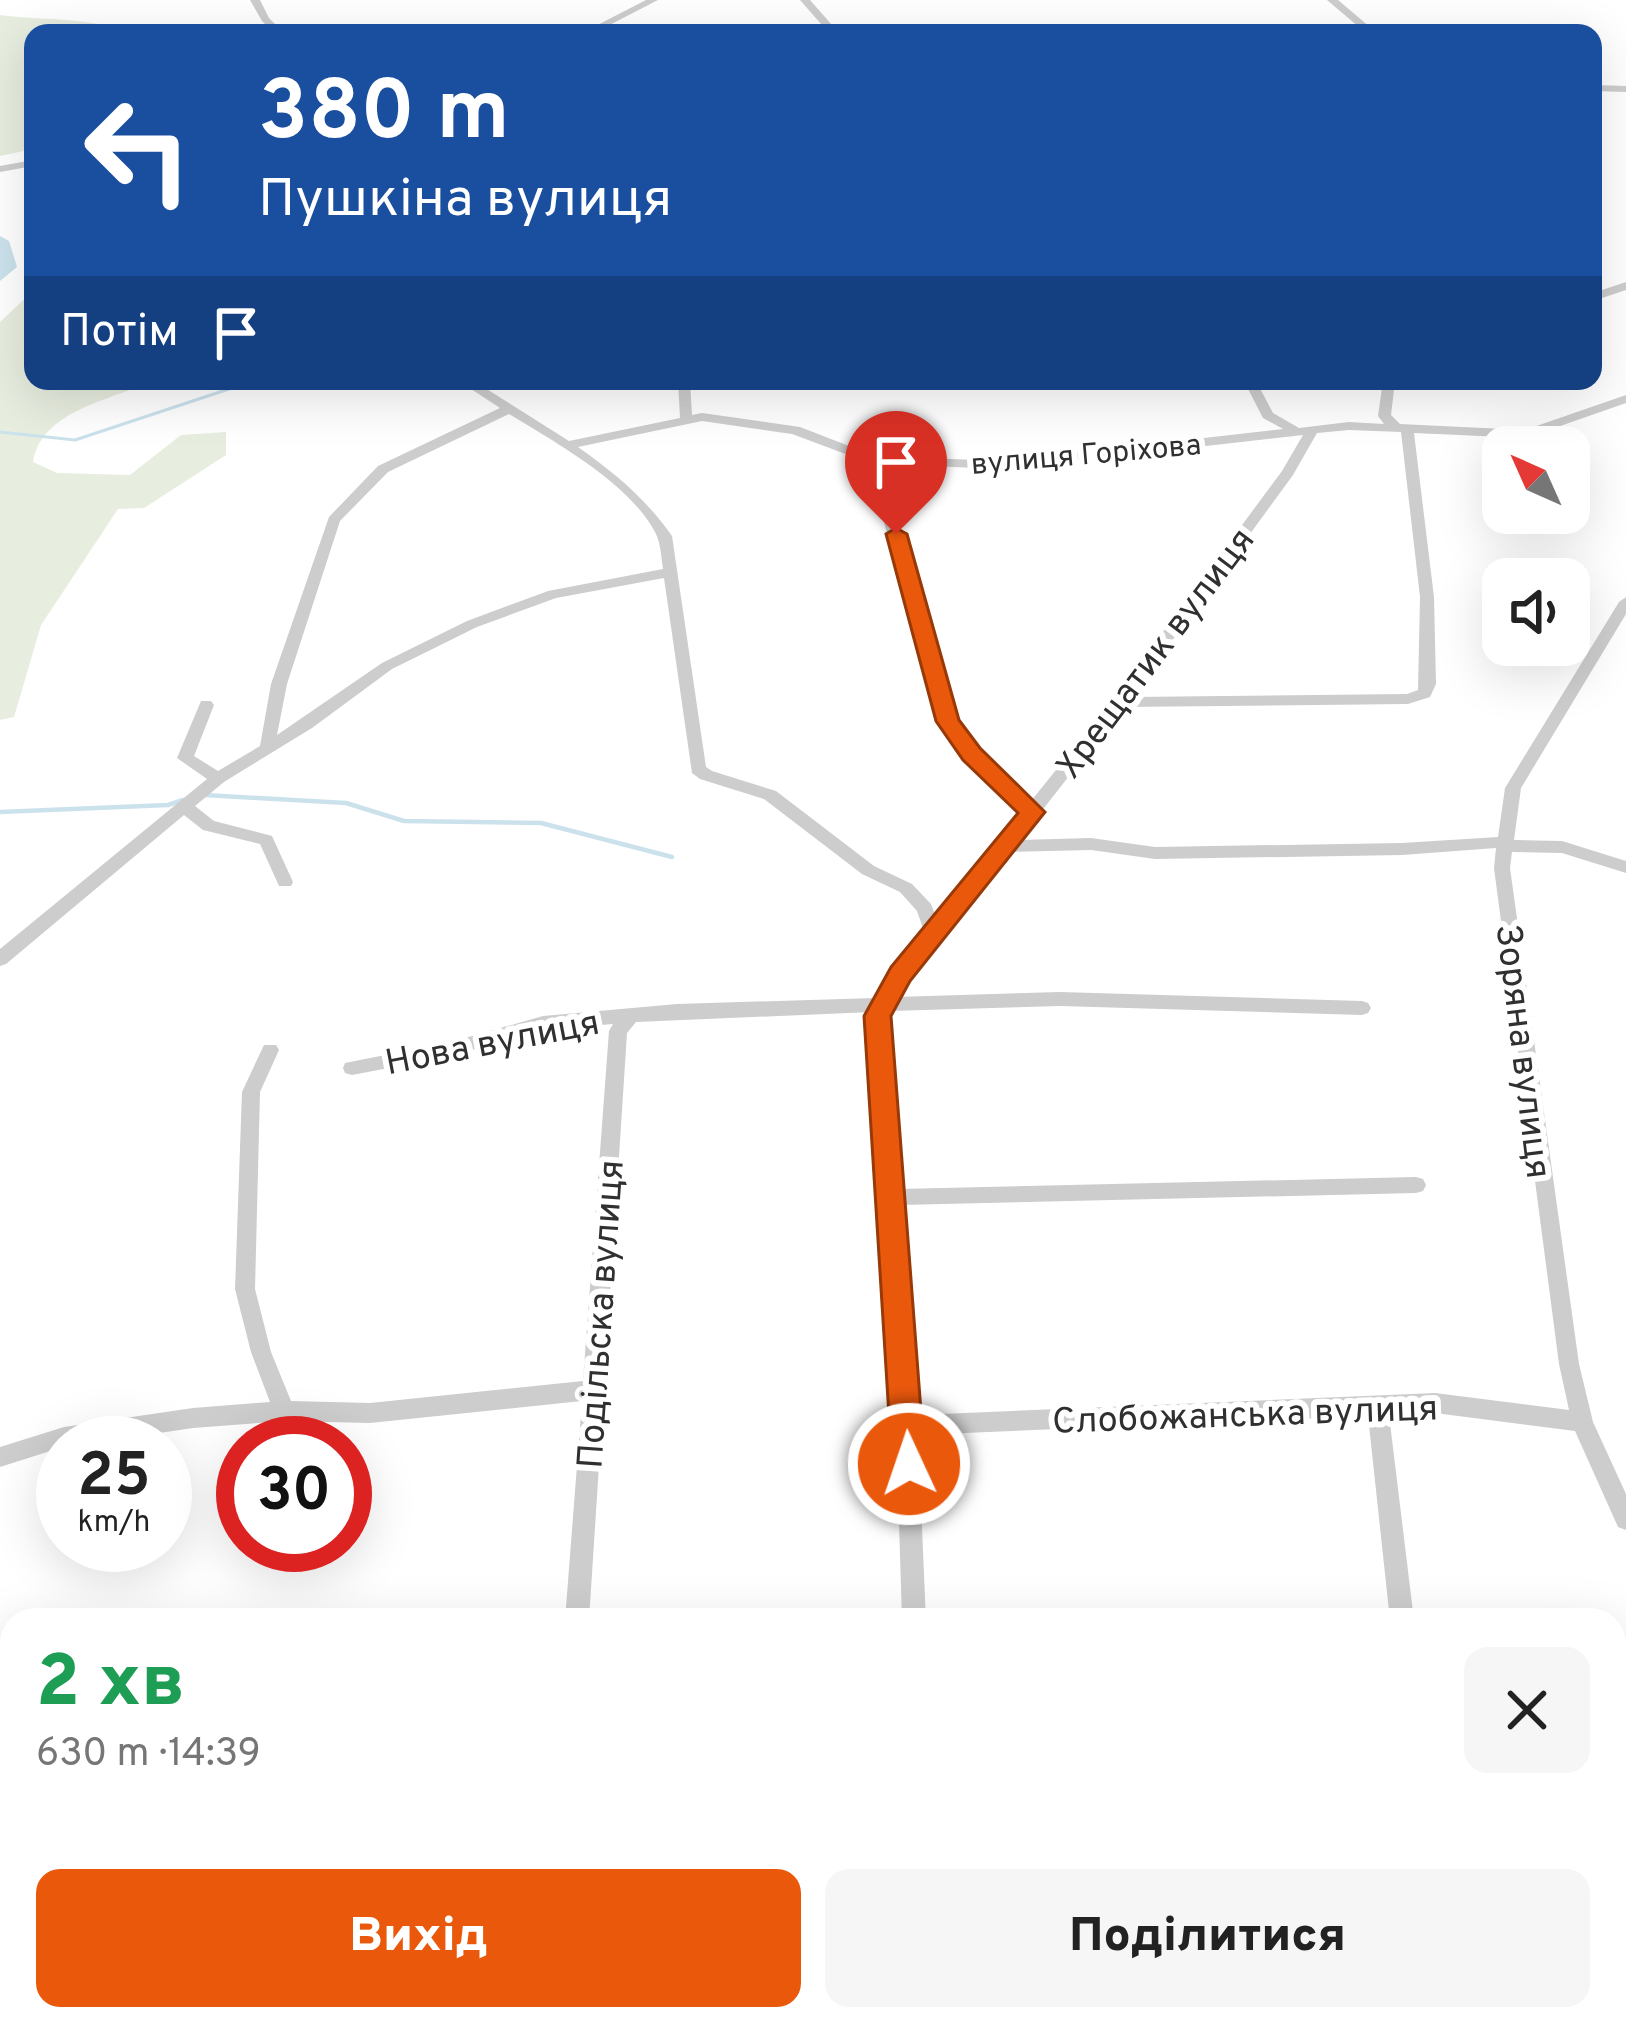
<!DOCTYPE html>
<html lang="uk">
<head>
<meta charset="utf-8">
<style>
	:root { --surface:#fff; --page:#f6f6f6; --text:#222; --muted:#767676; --accent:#ea580c }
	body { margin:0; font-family:Overpass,sans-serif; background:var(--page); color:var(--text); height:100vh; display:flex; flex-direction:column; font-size:45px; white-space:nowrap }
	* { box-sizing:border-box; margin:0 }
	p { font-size:39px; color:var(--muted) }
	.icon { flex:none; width:66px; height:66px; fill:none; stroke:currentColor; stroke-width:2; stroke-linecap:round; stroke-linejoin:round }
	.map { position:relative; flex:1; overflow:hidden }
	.panel { position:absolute; left:0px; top:1608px; width:1626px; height:423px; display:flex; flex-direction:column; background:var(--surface); border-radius:36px 36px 0 0; box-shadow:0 12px 48px #0002 }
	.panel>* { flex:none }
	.guide { position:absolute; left:24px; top:24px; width:1578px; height:366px; border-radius:24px; box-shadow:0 12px 48px #0002; background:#1a4fa0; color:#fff; overflow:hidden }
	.needle { width:78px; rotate:315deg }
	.controls { position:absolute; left:1482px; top:426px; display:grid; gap:24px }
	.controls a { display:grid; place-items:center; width:108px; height:108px; border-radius:24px; background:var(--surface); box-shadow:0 12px 48px #0002; font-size:60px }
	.speed { position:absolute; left:36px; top:1416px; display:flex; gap:24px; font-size:60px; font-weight:700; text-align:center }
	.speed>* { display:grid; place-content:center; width:156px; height:156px; border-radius:50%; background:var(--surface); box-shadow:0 12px 48px #0002; line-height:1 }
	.speed small { font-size:30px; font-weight:400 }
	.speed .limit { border:18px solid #d22; background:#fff; color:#111 }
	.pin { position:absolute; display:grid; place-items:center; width:102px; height:102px; color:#fff; margin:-123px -51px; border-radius:50% 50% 50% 0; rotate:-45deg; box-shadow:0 0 12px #0007 }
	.pin .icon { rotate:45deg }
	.me { position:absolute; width:132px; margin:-66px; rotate:357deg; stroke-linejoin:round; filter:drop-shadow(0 0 9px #0008) }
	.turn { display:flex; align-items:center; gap:42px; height:252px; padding:0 36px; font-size:54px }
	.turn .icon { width:156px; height:156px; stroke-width:2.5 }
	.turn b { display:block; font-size:84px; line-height:102px }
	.then { display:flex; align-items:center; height:114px; padding:0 36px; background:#0003; gap:24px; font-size:45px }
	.round { display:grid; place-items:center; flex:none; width:126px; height:126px; border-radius:24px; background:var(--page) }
	.summary { display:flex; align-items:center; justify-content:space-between; height:204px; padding:0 36px }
	h1 { font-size:72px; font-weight:800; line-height:90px; color:#1e9e55 }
	.action { display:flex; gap:24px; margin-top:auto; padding:24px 36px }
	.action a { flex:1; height:138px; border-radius:24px; background:var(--accent); color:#fff; font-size:48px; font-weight:800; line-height:138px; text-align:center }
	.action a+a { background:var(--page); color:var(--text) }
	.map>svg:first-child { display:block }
</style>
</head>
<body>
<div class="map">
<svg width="1626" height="2030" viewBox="0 0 1626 2030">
	<rect width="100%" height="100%" fill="#fff"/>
	<g fill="#e7eddf">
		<path d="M 0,15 C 44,21 87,16 128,33 L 33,33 L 33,149 L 0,156 Z"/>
		<path d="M 33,291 L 33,381 L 140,381 L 140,386 C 101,402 41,414 33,462 L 57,473 L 130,475 L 181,435 L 226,432 L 226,455 L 144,508 L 118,509 L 41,625 L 14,717 L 0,720 L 0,322 Z"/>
	</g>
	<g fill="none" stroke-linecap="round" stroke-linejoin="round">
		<polyline stroke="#cbe2ec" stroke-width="3" points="0,432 75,440 253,381"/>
		<g stroke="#cbe2ec" stroke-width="4.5">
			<polyline points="205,795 346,803 404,821 541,823 672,857"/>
			<polyline points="0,812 168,805 183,800"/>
		</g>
		<polygon fill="#cbe2ec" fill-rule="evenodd" points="0,236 9,241 17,267 0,281"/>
		<g fill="#cdcdcd" fill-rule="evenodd">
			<polygon points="250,0 260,0 269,18 284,33 274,33 262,21"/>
			<polygon points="646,0 658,0 594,33 582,33"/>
			<polygon points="800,0 810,0 839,33 829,33"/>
			<polygon points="1327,0 1338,0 1377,33 1366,33"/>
			<polygon points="1593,85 1626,86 1626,92 1593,91"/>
			<polygon points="33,160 33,166 0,172 0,166"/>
			<polygon points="1626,282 1626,290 1593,301 1593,293"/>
			<path d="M 459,381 L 474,381 L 569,441 L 680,418 L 678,381 L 690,381 L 692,415 L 702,413 L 800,427 L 875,456 L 1002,461 L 1283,429 L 1263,418 L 1244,381 L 1256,381 L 1273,413 L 1299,428 L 1349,422 L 1384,424 L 1378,416 L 1383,381 L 1395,381 L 1391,415 L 1400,424 L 1525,430 L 1626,395 L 1626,403 L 1526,438 L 1414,433 L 1434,597 L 1436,684 L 1430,697 L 1408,704 L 1123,707 L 1019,840 L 1091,838 L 1155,847 L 1402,843 L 1498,837 L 1505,788 L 1619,602 L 1626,597 L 1626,614 L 1521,788 L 1514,840 L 1562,841 L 1626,861 L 1626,873 L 1562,853 L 1512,852 L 1510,868 L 1579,1364 L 1593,1422 L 1626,1494 L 1626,1530 L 1618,1527 L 1575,1431 L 1435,1413 L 1389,1415 L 1414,1620 L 1390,1620 L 1368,1416 L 918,1435 L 926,1620 L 902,1620 L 896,1425 L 869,1039 L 872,1012 L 636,1022 L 627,1033 L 589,1620 L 565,1620 L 582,1401 L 370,1423 L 284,1421 L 193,1428 L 92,1443 L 63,1443 L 63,1447 L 0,1467 L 0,1447 L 64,1427 L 193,1408 L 270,1402 L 251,1352 L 235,1289 L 242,1092 L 264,1045 L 276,1045 L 279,1050 L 260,1092 L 255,1289 L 271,1352 L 291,1401 L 370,1403 L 583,1381 L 609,1031 L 613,1024 L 543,1030 L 451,1056 L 352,1075 L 345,1073 L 343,1068 L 345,1063 L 451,1042 L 543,1016 L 677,1004 L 875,998 L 925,934 L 917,911 L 900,892 L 862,874 L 764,799 L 700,779 L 692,773 L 664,578 L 556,598 L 477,627 L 392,669 L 312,728 L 224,782 L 195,806 L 214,821 L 272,836 L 293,882 L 291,886 L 279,886 L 260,844 L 203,830 L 184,815 L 6,964 L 0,966 L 0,949 L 207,779 L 177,758 L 201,701 L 211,701 L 214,705 L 194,756 L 218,771 L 260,746 L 271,684 L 329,517 L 378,466 L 500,408 ZM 509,414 C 555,442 629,483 655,532 C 661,543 661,557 663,569 L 548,591 L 467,621 L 382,663 L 277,735 L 287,684 L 340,521 L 388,472 ZM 702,421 L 792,434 L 867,462 L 940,721 L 965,758 L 1023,812 L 937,919 L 931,904 L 912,884 L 874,866 L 776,791 L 712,771 L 706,767 L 672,536 C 646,499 615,473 578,447 ZM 1349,430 L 1401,432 L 1420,597 L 1418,690 L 1407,694 L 1131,697 L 1293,475 L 1317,433 ZM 1303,435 L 1282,471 L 1114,698 L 1031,801 L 977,750 L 956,720 L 881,464 L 1002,469 ZM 1496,848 L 1494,868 L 1559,1364 L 1569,1410 L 1435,1393 L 917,1415 L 900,1205 L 1416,1193 L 1423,1191 L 1426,1185 L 1423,1179 L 1416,1177 L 899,1189 L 887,1039 L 890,1011 L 1060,1006 L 1362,1015 L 1368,1013 L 1371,1008 L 1368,1003 L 1362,1001 L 1060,992 L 895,997 L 1009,852 L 1091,850 L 1155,859 L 1402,855 Z"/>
			<polygon points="0,1689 8,1693 12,1700 12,1738 3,1735 0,1727"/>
			<polygon points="106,2019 132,2019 134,2030 108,2030"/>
			<polygon points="551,2019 577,2019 581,2030 555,2030"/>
			<polygon points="597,2019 633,2019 627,2030 591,2030"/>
			<polygon points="1469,2019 1495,2019 1498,2030 1472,2030"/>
		</g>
	</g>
	<polygon fill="#ea580c" stroke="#983908" stroke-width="3" points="896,528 907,534 959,720 980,748 1045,812 910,981 891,1016 925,1464 920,1475 909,1480 897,1475 892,1464 864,1016 891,967 1018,813 963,760 936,721 886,534"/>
	<g text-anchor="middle" stroke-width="12" stroke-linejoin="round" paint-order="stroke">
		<g font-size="30" fill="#303030" stroke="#fff">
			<text transform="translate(1086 454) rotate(-5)" y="10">вулиця Горіхова</text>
		</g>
		<g font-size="36" fill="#303030" stroke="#fff">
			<text transform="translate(1154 652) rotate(-53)" y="13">Хрещатик вулиця</text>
			<text transform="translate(492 1041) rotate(-11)" y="13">Нова вулиця</text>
			<text transform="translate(1525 1051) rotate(83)" y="13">Зоряна вулиця</text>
			<text transform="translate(599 1314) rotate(-86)" y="13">Подільска вулиця</text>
			<text transform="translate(1245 1413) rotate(-2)" y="13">Слобожанська вулиця</text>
		</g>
	</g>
</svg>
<div class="controls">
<a><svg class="needle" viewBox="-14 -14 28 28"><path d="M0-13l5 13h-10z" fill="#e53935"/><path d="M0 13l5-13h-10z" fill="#767676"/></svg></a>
<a><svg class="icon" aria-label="sound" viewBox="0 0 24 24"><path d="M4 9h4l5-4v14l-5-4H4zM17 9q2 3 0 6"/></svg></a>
</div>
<div class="speed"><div>25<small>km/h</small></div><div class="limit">30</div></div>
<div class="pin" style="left:896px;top:534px;background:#d93025"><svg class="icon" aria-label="arrive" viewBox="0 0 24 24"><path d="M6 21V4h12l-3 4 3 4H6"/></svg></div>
<svg class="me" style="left:909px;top:1464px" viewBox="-20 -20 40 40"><circle r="17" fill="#ea580c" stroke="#fff" stroke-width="3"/><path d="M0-11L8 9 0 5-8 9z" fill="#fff"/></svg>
<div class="guide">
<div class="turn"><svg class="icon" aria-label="left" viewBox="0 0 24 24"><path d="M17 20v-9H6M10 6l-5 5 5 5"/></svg><div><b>380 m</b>Пушкіна вулиця</div></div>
<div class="then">Потім<svg class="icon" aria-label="arrive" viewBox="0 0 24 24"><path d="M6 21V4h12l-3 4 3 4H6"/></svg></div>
</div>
<section class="panel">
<div class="summary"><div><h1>2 хв</h1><p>630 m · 14:39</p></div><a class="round"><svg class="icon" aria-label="close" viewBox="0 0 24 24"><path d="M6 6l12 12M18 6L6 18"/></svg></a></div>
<div class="action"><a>Вихід</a><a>Поділитися</a></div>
</section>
</div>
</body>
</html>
